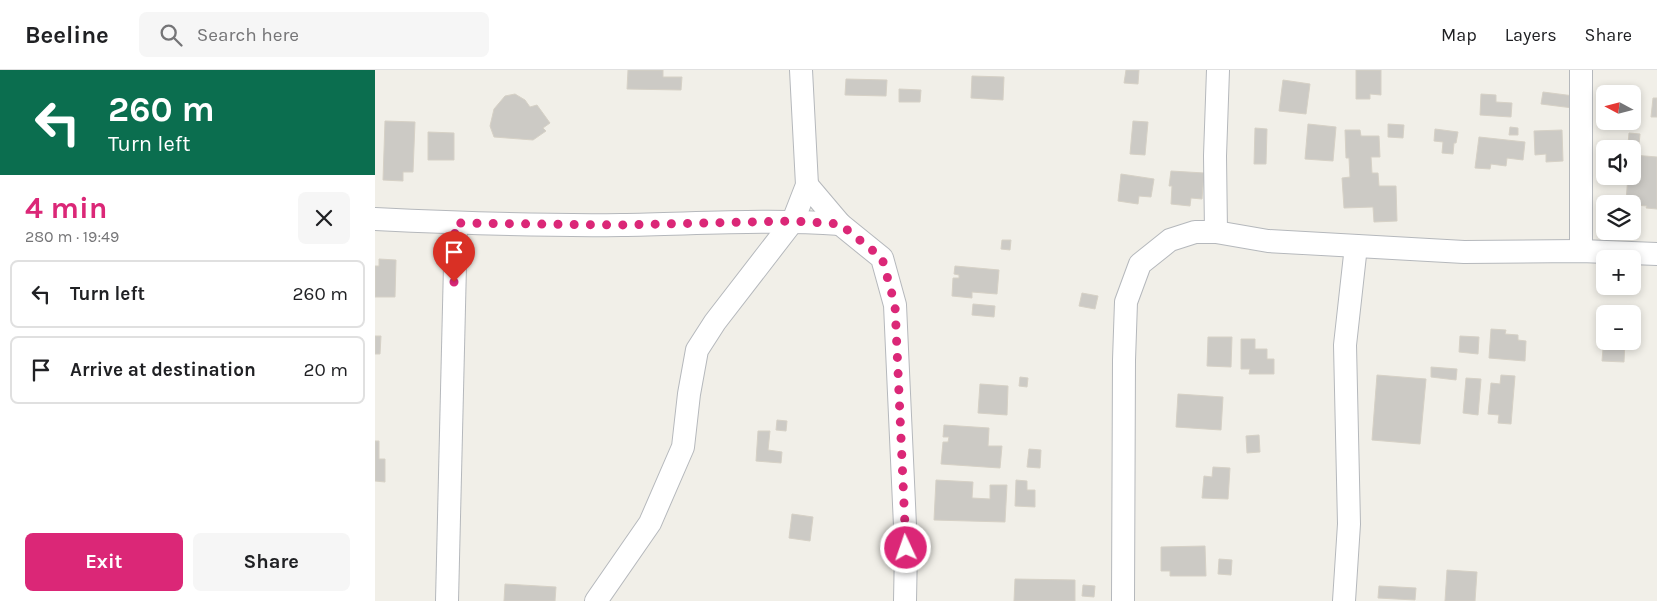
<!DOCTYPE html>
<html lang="en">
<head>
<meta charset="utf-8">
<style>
	:root { --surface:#fff; --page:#f6f6f6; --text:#202124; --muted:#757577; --line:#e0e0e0; --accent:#db2777 }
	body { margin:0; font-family:Karla,sans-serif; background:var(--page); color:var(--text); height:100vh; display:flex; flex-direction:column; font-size:19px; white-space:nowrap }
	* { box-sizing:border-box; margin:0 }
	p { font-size:16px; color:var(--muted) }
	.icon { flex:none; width:28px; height:28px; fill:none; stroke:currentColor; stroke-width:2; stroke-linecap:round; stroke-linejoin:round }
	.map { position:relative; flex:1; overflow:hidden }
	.panel { display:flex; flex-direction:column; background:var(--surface); width:375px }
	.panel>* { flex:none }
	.guide { background:#0b6e4f; color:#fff; overflow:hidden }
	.needle { width:32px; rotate:277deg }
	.buttons { position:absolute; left:1221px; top:15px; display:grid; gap:10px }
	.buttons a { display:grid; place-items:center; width:45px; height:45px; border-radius:8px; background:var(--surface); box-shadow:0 2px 8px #0003; font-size:25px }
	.pin { position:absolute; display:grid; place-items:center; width:42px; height:42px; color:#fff; margin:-51px -21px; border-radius:50% 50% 50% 0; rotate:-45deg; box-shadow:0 0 5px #0007 }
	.pin .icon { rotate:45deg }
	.me { position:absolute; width:55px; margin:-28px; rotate:357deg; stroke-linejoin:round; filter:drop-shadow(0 0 4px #0008) }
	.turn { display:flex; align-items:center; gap:18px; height:105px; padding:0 25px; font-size:22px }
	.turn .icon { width:65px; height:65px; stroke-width:2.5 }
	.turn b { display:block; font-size:35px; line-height:42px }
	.round { display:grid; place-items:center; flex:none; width:52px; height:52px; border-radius:8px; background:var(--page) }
	.head { display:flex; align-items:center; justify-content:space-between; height:85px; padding:0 25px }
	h1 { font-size:30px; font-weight:700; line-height:38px; color:var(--accent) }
	.button { display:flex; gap:10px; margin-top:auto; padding:10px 25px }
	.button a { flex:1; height:58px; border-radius:8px; background:var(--accent); color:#fff; font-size:20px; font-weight:700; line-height:58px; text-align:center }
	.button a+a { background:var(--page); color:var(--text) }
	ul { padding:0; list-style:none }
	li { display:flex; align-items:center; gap:15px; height:68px; margin:0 10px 8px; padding:0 15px; border:2px solid var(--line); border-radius:8px }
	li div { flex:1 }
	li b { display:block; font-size:19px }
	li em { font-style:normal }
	header { display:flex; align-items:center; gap:30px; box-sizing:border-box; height:70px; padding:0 25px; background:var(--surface); border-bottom:1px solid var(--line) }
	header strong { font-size:24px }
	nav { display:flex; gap:28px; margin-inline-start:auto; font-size:18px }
	.search { width:350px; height:45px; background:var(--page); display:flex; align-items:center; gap:12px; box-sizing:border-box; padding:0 18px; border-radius:8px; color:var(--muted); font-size:19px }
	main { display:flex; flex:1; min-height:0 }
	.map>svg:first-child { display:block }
</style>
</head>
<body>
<header>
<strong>Beeline</strong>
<div class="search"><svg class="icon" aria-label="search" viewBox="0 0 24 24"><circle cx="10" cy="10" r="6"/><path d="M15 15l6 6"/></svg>Search here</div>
<nav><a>Map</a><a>Layers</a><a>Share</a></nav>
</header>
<main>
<section class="panel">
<div class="guide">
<div class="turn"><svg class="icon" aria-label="left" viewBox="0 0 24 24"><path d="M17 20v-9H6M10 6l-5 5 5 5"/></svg><div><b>260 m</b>Turn left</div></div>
</div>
<div class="head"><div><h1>4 min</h1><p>280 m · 19:49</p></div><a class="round"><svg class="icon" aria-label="close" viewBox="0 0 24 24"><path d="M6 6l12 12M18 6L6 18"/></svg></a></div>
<ul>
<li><svg class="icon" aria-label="left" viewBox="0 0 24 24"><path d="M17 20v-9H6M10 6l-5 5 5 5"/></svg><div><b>Turn left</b></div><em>260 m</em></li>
<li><svg class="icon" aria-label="arrive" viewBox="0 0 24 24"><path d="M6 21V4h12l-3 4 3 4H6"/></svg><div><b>Arrive at destination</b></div><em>20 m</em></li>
</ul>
<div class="button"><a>Exit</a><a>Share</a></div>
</section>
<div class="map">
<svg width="1282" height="531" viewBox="0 0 1282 531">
	<rect width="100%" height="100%" fill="#f1efe8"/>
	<g fill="#cccac5" stroke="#d6d1c6">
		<polygon points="253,0 288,0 288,7 307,7 306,20 252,19"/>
		<polygon points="751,0 764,0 763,14 749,13"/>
		<polygon points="981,0 1006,0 1006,25 995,24 995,29 981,29"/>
		<polygon points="597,6 629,7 628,30 596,28"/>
		<polygon points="471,9 512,10 511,26 470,25"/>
		<polygon points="908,10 935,14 931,44 904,41"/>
		<polygon points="524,19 546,20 545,32 524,32"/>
		<polygon points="1168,22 1199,26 1198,38 1166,34"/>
		<polygon points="140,24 150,30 155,37 162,35 175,53 168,58 171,61 158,70 119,67 115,56 119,39 130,26"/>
		<polygon points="1106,24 1121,25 1121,32 1137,33 1136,47 1105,45"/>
		<polygon points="1278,28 1282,28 1282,47 1276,47"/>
		<polygon points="10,51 40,52 38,102 28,102 28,111 8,110"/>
		<polygon points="758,51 773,52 770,85 755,84"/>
		<polygon points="933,54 961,57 958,91 930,89"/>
		<polygon points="1013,54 1029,55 1028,68 1013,67"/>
		<polygon points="1135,57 1143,58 1143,65 1134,65"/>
		<polygon points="880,58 892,59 891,94 879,94"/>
		<polygon points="1060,59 1083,62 1081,73 1079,73 1078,84 1067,83 1068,72 1059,71"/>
		<polygon points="970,60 985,60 986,66 1004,66 1005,87 996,87 997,103 1003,103 1004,116 1021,116 1022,151 999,152 998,137 969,138 967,108 975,107 974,88 971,88"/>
		<polygon points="1187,60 1188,91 1171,92 1171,84 1160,85 1159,61"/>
		<polygon points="53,62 79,63 79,90 53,90"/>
		<polygon points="1254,63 1265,64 1264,75 1253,74"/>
		<polygon points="1104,67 1150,72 1148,90 1132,88 1131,96 1116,94 1115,99 1100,98"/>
		<polygon points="1258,85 1282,87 1282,139 1271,138 1272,136 1259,135 1259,132 1251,131 1253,106 1258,106"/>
		<polygon points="796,101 829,103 827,129 816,128 815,136 796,134 797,116 794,116"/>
		<polygon points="746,104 779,109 776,127 764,126 763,134 743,131"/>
		<polygon points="627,170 636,170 635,180 626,179"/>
		<polygon points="4,189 21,190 20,227 0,227 0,196 4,196"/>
		<polygon points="580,196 624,200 622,224 597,222 597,228 577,226 578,208 584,208 584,205 579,204"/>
		<polygon points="707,223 723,226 720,239 704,236"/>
		<polygon points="598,234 620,236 619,247 597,245"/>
		<polygon points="1116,259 1131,260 1130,264 1143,265 1143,270 1151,271 1150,291 1114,288"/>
		<polygon points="0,266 6,266 5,284 0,284"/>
		<polygon points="1085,266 1104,267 1103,284 1084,282"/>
		<polygon points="1229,266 1230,271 1250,271 1249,292 1227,291"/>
		<polygon points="833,267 857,267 856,297 832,296"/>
		<polygon points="866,269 880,269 880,279 892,279 892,289 899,289 899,304 874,304 875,299 866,299"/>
		<polygon points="1056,297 1082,299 1081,310 1056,307"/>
		<polygon points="1002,305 1051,309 1045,374 997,370"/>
		<polygon points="1126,305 1140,306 1136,354 1123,353 1124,345 1113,344 1116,313 1125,314"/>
		<polygon points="645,307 653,308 652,317 644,316"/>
		<polygon points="1091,308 1106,309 1103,345 1088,343"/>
		<polygon points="605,314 633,316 632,345 603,343"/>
		<polygon points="803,324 848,327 846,360 801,357"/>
		<polygon points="402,350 412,351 411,361 401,360"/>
		<polygon points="569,355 614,358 613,376 627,376 625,398 566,394 568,372 573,372 574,367 568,367"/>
		<polygon points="383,361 395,361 393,380 407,382 406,393 381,391"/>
		<polygon points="884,365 885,382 872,383 871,366"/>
		<polygon points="0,371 4,371 4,389 10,389 10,412 0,411"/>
		<polygon points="654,379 666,380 665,398 652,397"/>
		<polygon points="838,397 855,398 853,429 827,428 829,406 837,407"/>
		<polygon points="561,410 598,412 597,428 615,429 615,415 632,415 630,452 559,450"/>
		<polygon points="641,410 652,411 652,420 660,420 660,437 640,436"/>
		<polygon points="417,444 438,447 435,471 414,468"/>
		<polygon points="830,476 831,506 795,506 795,501 786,501 786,477"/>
		<polygon points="844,489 857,490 856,505 843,504"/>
		<polygon points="1072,500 1102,502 1100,531 1070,531"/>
		<polygon points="640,509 700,510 700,531 639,531"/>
		<polygon points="130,514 181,517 180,531 129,531"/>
		<polygon points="708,515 720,516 719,527 707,526"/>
		<polygon points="1004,516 1041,518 1040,530 1003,528"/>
	</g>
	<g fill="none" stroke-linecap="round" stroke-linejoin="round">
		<defs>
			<g id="minor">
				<polyline points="432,115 465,154 507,188 520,235 531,478 530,531"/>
				<path d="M 0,149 C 82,153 164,156 246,155 C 319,154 392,149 465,154"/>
				<polyline points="841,162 840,86 843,0"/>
				<polyline points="1206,181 1206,0"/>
				<polyline points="72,531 81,153"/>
				<polyline points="221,531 275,453 308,377 314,324 322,280 340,252 418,151 432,115 426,0"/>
				<polyline points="748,531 749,290 751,232 765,194 795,170 820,162 841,162 893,171 1089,182 1206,181 1282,184"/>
				<polyline points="969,531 974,454 970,275 981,176"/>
			</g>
		</defs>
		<use href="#minor" stroke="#b5b8bc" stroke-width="24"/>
		<use href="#minor" stroke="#fff" stroke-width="22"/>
	</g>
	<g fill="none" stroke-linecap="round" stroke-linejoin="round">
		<polyline stroke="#db2777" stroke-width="9" stroke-dasharray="0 16.2" points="79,212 80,153 244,155 418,151 465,154 507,188 520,235 531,478"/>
	</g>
</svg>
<div class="buttons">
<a><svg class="needle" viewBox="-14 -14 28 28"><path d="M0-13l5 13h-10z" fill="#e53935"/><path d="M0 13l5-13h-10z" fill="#757577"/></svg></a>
<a><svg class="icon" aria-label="sound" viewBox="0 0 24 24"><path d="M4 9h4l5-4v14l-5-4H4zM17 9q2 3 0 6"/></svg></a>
<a><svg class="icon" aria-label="layers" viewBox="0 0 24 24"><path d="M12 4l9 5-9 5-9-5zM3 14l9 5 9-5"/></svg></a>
<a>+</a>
<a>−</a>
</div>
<div class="pin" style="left:79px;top:212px;background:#d93025"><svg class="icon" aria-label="arrive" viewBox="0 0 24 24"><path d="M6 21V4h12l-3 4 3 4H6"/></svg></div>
<svg class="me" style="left:531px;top:478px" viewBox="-20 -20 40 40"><circle r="17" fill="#db2777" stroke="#fff" stroke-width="3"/><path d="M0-11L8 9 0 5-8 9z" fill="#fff"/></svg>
</div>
</main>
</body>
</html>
